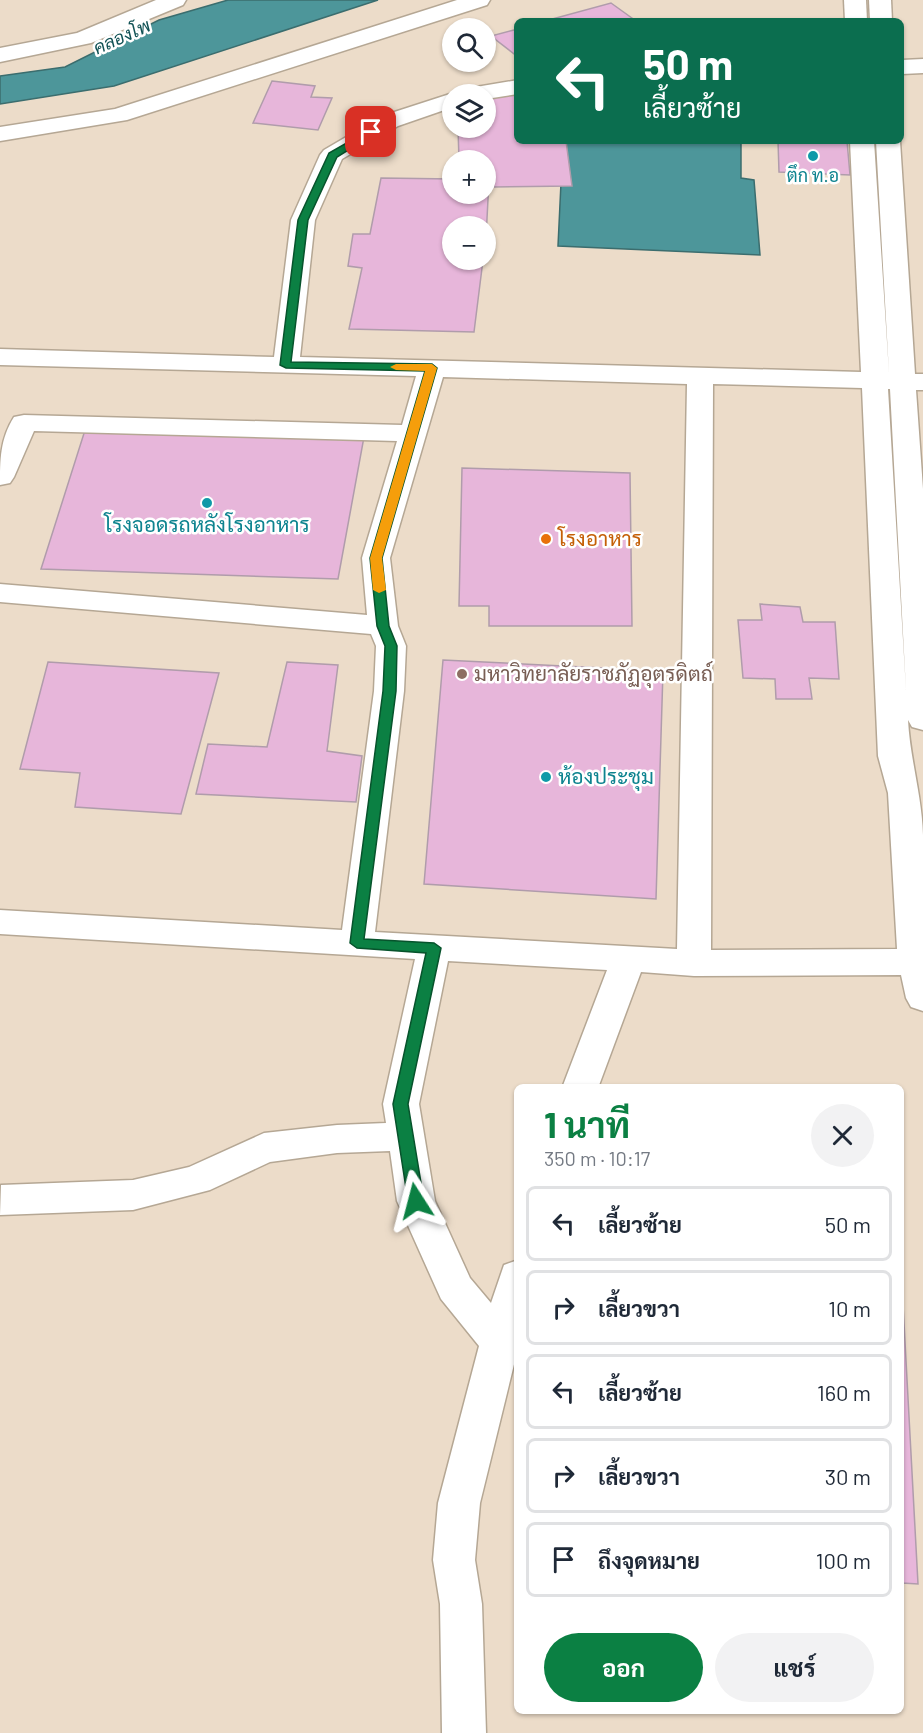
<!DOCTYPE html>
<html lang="th">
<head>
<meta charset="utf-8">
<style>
	:root { --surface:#fff; --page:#f2f2f3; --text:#1f2937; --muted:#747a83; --line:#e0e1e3; --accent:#0b8043 }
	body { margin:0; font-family:Barlow,Sarabun,sans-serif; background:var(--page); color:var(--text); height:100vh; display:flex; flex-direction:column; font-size:22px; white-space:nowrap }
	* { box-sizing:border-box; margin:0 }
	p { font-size:20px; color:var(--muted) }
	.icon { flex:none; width:33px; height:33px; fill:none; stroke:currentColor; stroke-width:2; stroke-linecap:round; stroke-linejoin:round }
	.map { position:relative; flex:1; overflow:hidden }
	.drawer { position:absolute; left:514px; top:1084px; width:390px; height:630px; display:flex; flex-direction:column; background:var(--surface); border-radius:9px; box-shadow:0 2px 4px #0004 }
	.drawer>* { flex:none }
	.top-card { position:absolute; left:514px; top:18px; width:390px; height:126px; border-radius:9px; box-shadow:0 2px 4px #0004; background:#0b6e4f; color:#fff; overflow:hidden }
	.buttons { position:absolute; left:442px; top:18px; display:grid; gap:12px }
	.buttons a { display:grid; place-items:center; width:54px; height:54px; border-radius:50%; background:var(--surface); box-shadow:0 2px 4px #0004; font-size:30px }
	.pin { position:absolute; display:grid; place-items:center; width:51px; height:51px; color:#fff; margin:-26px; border-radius:12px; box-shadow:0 3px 9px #0006 }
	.me { position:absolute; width:66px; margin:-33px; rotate:351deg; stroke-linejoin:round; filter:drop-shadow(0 0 4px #0008) }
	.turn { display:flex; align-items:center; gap:21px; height:126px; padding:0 30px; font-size:27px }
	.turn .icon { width:78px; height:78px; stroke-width:2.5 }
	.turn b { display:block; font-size:42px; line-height:51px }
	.round { display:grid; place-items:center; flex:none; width:63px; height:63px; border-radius:32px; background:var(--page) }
	.head { display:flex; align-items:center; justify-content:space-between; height:102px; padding:0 30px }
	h1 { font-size:36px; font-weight:700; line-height:45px; color:var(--accent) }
	.button { display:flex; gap:12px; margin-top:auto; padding:12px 30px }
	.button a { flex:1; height:69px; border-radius:36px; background:var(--accent); color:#fff; font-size:24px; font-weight:700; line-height:69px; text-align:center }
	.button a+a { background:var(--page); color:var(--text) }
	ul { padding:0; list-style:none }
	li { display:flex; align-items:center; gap:18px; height:75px; margin:0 12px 9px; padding:0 18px; border:3px solid var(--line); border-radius:9px }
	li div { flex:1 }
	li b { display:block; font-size:22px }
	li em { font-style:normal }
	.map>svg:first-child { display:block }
</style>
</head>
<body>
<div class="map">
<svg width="923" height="1733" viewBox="0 0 923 1733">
	<rect width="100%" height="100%" fill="#ecdcc9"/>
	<g fill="#4d969a" stroke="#3b6d6e" stroke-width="1.5">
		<polygon points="228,0 378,0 114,86 0,104 0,76 65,67 159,20"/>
		<polygon points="563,141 741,141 741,178 754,180 760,255 558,246"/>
	</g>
	<g fill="#e7b6da" stroke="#b09cab" stroke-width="1.5">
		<polygon points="611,3 636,21 545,21"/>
		<polygon points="518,29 518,57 491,36"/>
		<polygon points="272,81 315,86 311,97 332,98 318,130 253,123"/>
		<polygon points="518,93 518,141 566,141 572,186 494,187 492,176 486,176 486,160 459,160 458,128 486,128 486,97"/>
		<polygon points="778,141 847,141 850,175 779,172"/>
		<polygon points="381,178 453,179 453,194 486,194 486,180 489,180 486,238 486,226 453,226 453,260 483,260 474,332 349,329 362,268 348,266 353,234 370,234"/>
		<polygon points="86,427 364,437 338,579 41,569"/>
		<polygon points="462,468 630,473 632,626 489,626 489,606 459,606"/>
		<polygon points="760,604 800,607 803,622 835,622 839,679 809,678 812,699 776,699 775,679 743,678 738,620 762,620"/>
		<polygon points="443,660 663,671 656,899 424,884"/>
		<polygon points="48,662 219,673 181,814 75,807 80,773 20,769"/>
		<polygon points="287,662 338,665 327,751 362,756 356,802 196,794 208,744 267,747"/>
		<polygon points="902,1286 918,1584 902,1583"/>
	</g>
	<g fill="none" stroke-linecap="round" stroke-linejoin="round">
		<defs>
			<g id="minor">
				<polygon points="156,0 186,0 183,5 91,43 0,62 0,48 77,33"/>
				<polygon points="457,0 490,0 487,5 127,120 0,141 0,127 115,109"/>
				<polygon points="844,0 866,0 867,21 845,21"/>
				<polygon points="869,0 891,0 892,21 870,21"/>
				<polygon points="923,59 923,73 902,74 902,60"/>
				<polygon points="518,80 518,94 486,99 486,94 461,94 464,89"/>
				<path d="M 453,93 L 458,94 L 453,94 L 453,107 L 398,126 L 342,159 L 315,220 L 300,357 L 861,372 L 850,141 L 874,141 L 889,373 L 876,141 L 900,141 L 915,374 L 923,374 L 923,390 L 916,390 L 923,489 L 923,730 L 912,727 L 908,720 C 910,759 922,796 923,835 C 923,893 923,952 923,1011 L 911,1007 L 906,998 L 901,975 L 694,976 L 641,972 L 598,1088 L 562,1088 L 607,970 L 448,961 L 419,1104 L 435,1201 L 470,1278 L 491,1303 L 504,1265 L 518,1260 L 518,1348 L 480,1503 L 475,1560 L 482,1604 L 486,1733 L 442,1733 L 440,1604 L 433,1560 L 438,1503 L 479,1346 L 441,1299 L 436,1288 L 397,1201 L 390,1151 L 337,1153 L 270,1162 L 210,1190 L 133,1210 L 0,1215 L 1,1185 L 133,1180 L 189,1167 L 264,1133 L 337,1125 L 386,1123 L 383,1104 L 415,959 L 0,934 L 0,910 L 342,930 L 374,691 L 376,646 L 371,634 L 0,602 L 0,584 L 367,615 L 362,558 L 397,441 L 34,431 L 14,477 L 10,483 L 0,485 C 0,460 0,439 14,417 L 24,415 L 402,425 L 416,376 L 0,365 L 0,349 L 274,357 L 291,220 L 320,155 L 324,150 L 382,116 ZM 443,377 L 687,384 L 677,949 L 375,932 L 404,691 L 406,646 L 398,626 L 390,558 ZM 713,384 L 862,388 L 878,756 L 888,793 L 897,949 L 711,950 ZM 888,389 L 890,389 L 906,690 Z"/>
			</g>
		</defs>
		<use href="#minor" stroke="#b5a794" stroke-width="3"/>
		<use href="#minor" fill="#fff" fill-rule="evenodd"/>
	</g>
	<polygon fill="#0b8043" stroke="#07532c" stroke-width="1.5" points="371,129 374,130 374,134 337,157 308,220 291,362 432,364 437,368 382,558 389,626 397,646 396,691 364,939 434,943 441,948 408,1104 424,1201 416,1207 408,1201 393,1104 426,953 357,948 350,943 383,691 385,646 377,626 370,558 425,371 286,368 280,365 298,220 329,153"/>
	<polygon fill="#f59e0b" points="432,364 437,368 382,558 386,590 379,593 373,590 370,558 425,371 396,370 390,367 396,364"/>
	<g fill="#0f9aa8" stroke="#fff" stroke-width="2">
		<circle cx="813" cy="156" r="6"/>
		<circle cx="207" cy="503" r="6"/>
		<circle cx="546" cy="777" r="6"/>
	</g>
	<circle fill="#e8710a" stroke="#fff" stroke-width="2" cx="546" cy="539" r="6"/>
	<circle fill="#8d6e63" stroke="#fff" stroke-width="2" cx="462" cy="674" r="6"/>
	<g text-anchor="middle" stroke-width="5" stroke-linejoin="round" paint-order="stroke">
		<g font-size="18" font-style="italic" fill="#105154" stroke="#fff">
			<text transform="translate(122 37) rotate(-24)" y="6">คลองโพ</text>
		</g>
		<g font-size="18" fill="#0d838f" stroke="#fff">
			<text x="813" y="182">ตึก ท.อ</text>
		</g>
		<g font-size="21" fill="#0d838f" stroke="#fff">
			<text x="207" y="532">โรงจอดรถหลังโรงอาหาร</text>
			<text x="558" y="784" text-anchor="start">ห้องประชุม</text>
		</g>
		<g font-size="21" fill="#c56008" stroke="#fff" text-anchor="start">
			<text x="558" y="546">โรงอาหาร</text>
		</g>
		<g font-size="21" fill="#785e54" stroke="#fff" text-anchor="start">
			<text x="474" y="681">มหาวิทยาลัยราชภัฏอุตรดิตถ์</text>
		</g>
	</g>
</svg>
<div class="buttons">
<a><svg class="icon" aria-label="search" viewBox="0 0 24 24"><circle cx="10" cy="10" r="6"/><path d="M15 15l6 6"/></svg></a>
<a><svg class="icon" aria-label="layers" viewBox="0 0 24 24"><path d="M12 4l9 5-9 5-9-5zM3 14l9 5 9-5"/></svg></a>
<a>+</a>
<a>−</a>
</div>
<div class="pin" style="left:371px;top:132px;background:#d93025"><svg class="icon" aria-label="arrive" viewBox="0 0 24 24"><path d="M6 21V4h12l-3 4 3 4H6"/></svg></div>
<svg class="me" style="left:416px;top:1201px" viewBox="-20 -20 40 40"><path d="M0-17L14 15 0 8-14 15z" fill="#0b8043" stroke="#fff" stroke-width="4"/></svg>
<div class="top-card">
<div class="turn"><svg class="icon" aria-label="left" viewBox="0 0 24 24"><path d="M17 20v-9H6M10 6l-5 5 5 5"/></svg><div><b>50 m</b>เลี้ยวซ้าย</div></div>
</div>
<section class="drawer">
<div class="head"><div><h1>1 นาที</h1><p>350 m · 10:17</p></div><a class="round"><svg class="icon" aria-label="close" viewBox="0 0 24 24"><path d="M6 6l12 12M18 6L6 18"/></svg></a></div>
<ul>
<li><svg class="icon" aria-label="left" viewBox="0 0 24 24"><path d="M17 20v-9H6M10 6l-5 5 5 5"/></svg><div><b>เลี้ยวซ้าย</b></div><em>50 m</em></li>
<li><svg class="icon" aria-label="right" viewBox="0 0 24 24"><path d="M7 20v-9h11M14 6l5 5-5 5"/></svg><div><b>เลี้ยวขวา</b></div><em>10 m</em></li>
<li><svg class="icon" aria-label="left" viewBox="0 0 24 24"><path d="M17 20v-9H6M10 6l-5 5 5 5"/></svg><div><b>เลี้ยวซ้าย</b></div><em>160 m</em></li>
<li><svg class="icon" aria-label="right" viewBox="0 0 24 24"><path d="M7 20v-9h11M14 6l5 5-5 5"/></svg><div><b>เลี้ยวขวา</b></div><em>30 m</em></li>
<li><svg class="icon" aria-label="arrive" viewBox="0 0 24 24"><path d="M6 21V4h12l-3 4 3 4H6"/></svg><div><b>ถึงจุดหมาย</b></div><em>100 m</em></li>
</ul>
<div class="button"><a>ออก</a><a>แชร์</a></div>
</section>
</div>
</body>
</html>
